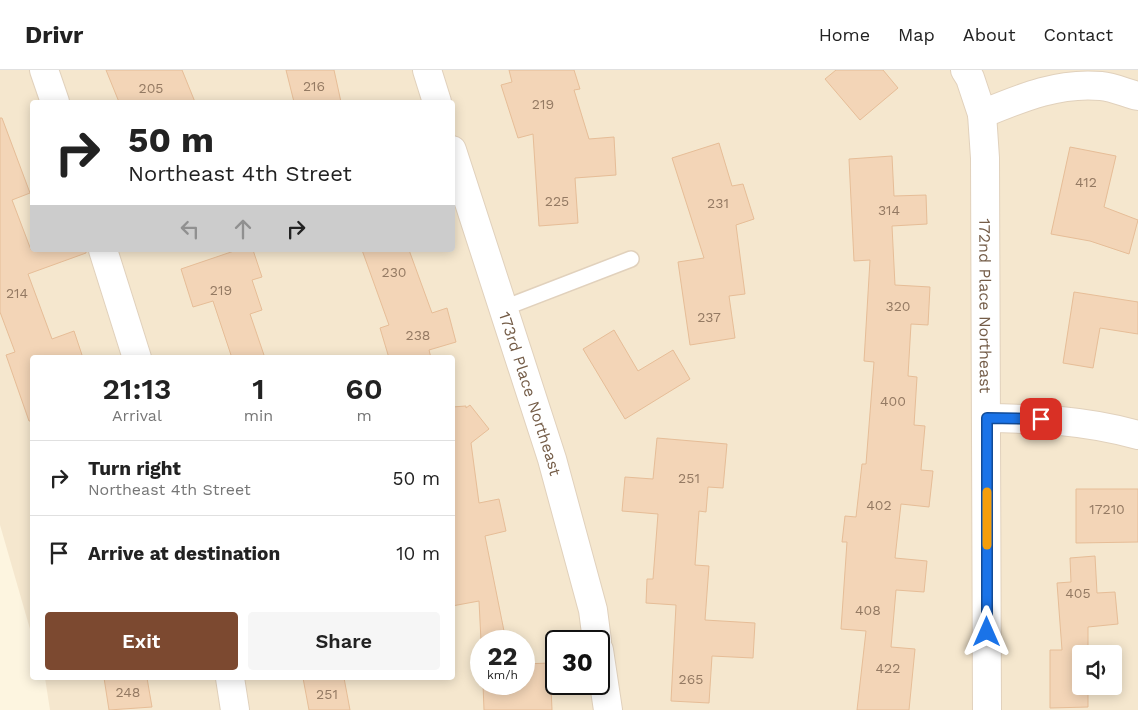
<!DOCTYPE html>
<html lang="en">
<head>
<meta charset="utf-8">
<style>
	:root { --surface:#fff; --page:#f6f6f6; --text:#222; --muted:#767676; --line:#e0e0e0; --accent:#7c4930 }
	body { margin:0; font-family:"Work Sans",sans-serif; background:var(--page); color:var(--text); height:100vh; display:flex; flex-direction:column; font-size:19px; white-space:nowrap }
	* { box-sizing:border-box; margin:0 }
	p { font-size:16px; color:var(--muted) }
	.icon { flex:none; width:28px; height:28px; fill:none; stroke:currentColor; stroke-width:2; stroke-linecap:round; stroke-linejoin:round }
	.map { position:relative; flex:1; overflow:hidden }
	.details { position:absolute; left:30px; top:285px; width:425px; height:325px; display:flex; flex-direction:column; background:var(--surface); border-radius:5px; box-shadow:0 2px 12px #0003 }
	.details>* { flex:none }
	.guide { position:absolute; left:30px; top:30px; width:425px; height:152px; border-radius:5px; box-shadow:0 2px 12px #0003; background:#fff; color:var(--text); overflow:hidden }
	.controls { position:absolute; left:1072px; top:575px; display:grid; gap:10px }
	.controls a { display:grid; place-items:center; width:50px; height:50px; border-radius:5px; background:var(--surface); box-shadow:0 2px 12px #0003; font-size:25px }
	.speed { position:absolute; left:470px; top:560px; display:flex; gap:10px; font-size:25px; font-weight:700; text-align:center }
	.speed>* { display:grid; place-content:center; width:65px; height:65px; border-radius:50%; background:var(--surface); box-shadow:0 2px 12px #0003; line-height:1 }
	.speed small { font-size:12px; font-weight:400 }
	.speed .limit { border:2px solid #111; border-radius:8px; background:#fff; color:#111 }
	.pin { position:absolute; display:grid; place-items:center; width:42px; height:42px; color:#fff; margin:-21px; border-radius:10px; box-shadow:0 2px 8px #0006 }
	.me { position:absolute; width:55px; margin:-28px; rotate:0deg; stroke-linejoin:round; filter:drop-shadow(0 0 4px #0008) }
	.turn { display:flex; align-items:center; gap:18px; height:105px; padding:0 15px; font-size:22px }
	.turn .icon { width:65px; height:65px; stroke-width:2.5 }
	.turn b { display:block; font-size:35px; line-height:42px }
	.lanes { display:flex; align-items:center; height:48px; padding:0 15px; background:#0003; justify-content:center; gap:25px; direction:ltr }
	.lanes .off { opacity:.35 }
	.eta { display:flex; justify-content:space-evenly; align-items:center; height:85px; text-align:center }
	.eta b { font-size:30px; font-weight:600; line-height:35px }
	.action { display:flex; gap:10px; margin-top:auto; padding:10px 15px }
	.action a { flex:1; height:58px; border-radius:5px; background:var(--accent); color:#fff; font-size:20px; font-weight:600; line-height:58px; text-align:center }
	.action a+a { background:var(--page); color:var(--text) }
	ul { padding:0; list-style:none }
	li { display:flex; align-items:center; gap:15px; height:75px; padding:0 15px; border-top:1px solid var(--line) }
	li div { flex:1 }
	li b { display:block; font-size:19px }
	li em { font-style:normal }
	header { display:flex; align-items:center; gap:30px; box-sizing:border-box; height:70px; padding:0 25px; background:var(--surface); border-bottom:1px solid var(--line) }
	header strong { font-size:24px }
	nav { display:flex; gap:28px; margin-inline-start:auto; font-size:18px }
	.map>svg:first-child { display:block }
</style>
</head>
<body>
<header>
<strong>Drivr</strong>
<nav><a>Home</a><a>Map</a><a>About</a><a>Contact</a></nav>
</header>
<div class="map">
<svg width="1138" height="640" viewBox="0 0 1138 640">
	<rect width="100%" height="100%" fill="#fdf5e0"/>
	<path fill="#f5e7ce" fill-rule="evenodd" d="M 0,0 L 1138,0 L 1138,640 L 50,640 L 45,608 L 452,608 L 452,288 L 32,288 L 32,566 L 0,455 ZM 32,32 L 452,32 L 452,180 L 32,180 ZM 481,571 L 524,571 L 524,614 L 481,614 ZM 556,571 L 599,571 L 599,614 L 556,614 ZM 1081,584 L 1114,584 L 1114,616 L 1081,616 Z"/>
	<g fill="#f3d5b7" stroke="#e6bd97">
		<polygon points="106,0 182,0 195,32 119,32"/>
		<polygon points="286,0 334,0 341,32 294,32"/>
		<polygon points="509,0 574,0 580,19 574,20 589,69 614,67 616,105 575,108 578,153 539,156 533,64 518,68 501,15 512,12"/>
		<polygon points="836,0 883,0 898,18 860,50 825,9"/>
		<polygon points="0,48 2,48 30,123 12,130 31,180 86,180 86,183 28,204 52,269 74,261 83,288 32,288 32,351 29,351 6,285 15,282 0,242"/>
		<polygon points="719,73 732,116 743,114 754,149 736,155 745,224 729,226 735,268 690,275 678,192 704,188 672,88"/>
		<polygon points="1070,77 1116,86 1104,137 1138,150 1129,184 1090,171 1051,164"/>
		<polygon points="892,86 894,126 926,125 927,154 892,156 895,215 930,217 928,255 911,254 908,306 917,307 914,355 925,356 921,400 933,401 929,437 901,434 895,488 927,491 924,522 896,520 891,577 915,579 909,640 857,640 866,561 841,559 847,472 842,472 845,446 856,447 862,394 866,394 874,292 864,291 870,190 854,191 849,89"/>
		<polygon points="237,180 253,180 262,207 252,210 262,240 250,244 265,288 232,288 213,231 193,237 181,199"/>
		<polygon points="362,180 409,180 432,243 447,238 456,272 429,280 431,288 389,288 380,258 389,255"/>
		<polygon points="1074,222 1138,232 1138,264 1100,258 1093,298 1063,293"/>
		<polygon points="614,260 638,301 673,280 690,309 625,349 583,279"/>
		<polygon points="470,335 489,359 471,373 479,433 499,429 506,461 485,466 506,571 481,571 479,531 452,536 452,337 466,336 466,338"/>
		<polygon points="657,368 727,374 723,418 708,417 706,442 699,441 695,495 709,496 705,550 755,553 753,588 712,586 709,633 671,631 676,535 646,533 647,509 653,509 658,444 622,441 625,407 653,409"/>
		<polygon points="1076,419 1138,419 1138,472 1076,473"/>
		<polygon points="1095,486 1097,523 1115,522 1118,554 1088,557 1088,584 1081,584 1081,616 1088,616 1088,637 1050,638 1050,580 1062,580 1057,513 1071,512 1070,488"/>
		<polygon points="550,593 552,640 484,640 483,614 524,614 524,594"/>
		<polygon points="104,608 147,608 152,637 109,640"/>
		<polygon points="303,608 344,608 350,640 309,640"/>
	</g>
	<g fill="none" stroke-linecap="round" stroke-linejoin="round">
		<defs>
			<polyline id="service" points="504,238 631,189"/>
			<g id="minor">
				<polyline points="44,0 55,32"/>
				<polyline points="427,0 437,32"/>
				<path d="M 965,0 L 970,8 L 982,44 C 1021,28 1058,12 1101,16 C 1113,17 1126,23 1138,26"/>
				<path id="s1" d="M 982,44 L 985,88 L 987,640"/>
				<path id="s2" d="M 452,80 L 552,389 L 593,540 L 597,571"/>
				<polyline points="103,180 137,288"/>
				<path d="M 987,348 C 1042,349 1084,350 1138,365"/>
				<polyline points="599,580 608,640"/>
				<polyline points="230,608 235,640"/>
			</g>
		</defs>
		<use href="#service" stroke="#e1d1bc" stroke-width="18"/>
		<use href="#minor" stroke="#e1d1bc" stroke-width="30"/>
		<use href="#service" stroke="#fff" stroke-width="15"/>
		<use href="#minor" stroke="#fff" stroke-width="28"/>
	</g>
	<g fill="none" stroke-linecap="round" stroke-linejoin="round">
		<defs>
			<polyline id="route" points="987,562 987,348 1041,349"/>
		</defs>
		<use href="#route" stroke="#114b97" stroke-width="12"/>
		<use href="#route" stroke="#1a73e8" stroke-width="9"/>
		<polyline stroke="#f59e0b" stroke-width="9" points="987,422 987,475"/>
	</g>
	<g text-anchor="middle" stroke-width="4.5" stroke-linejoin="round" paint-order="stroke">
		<g font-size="14" fill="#947a63">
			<text x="314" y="21">216</text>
			<text x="151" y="23">205</text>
			<text x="543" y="39">219</text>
			<text x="1086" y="117">412</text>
			<text x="557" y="136">225</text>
			<text x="718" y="138">231</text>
			<text x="889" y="145">314</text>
			<text x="394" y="207">230</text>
			<text x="221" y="225">219</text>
			<text x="17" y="228">214</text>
			<text x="898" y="241">320</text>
			<text x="709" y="252">237</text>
			<text x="418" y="270">238</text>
			<text x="893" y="336">400</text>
			<text x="689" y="413">251</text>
			<text x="879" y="440">402</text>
			<text x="1107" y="444">17210</text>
			<text x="1078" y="528">405</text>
			<text x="868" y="545">408</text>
			<text x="888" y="603">422</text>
			<text x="691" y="614">265</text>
			<text x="128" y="627">248</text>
			<text x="327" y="629">251</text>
		</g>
		<g font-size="16" fill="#745c47" stroke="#fff8e7">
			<text dy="6" stroke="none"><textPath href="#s1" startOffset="192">172nd Place Northeast</textPath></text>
			<text dy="6" stroke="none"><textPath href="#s2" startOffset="256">173rd Place Northeast</textPath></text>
		</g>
	</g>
</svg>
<div class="controls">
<a><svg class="icon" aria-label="sound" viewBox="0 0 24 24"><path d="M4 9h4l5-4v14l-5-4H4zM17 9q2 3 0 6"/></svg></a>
</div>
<div class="speed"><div>22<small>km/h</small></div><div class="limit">30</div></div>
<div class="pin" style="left:1041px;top:349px;background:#d93025"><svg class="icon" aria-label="arrive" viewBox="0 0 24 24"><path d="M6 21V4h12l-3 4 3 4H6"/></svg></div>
<svg class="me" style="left:987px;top:562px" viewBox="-20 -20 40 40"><path d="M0-17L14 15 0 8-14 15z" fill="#1a73e8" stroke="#fff" stroke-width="4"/></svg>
<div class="guide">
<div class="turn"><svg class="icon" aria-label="right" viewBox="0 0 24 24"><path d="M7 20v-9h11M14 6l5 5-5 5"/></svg><div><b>50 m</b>Northeast 4th Street</div></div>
<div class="lanes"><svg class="icon off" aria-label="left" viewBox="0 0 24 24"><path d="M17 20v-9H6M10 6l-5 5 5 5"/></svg><svg class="icon off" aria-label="ahead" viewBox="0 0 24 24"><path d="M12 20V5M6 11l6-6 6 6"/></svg><svg class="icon" aria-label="right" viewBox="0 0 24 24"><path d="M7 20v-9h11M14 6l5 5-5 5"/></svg></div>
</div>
<section class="details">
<div class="eta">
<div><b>21:13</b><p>Arrival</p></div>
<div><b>1</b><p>min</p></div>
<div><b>60</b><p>m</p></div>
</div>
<ul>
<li><svg class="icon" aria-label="right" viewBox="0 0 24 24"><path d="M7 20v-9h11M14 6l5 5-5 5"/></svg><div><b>Turn right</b><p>Northeast 4th Street</p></div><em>50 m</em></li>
<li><svg class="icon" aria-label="arrive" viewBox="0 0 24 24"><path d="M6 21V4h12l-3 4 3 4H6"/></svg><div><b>Arrive at destination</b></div><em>10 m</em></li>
</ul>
<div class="action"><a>Exit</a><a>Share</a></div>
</section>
</div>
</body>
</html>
